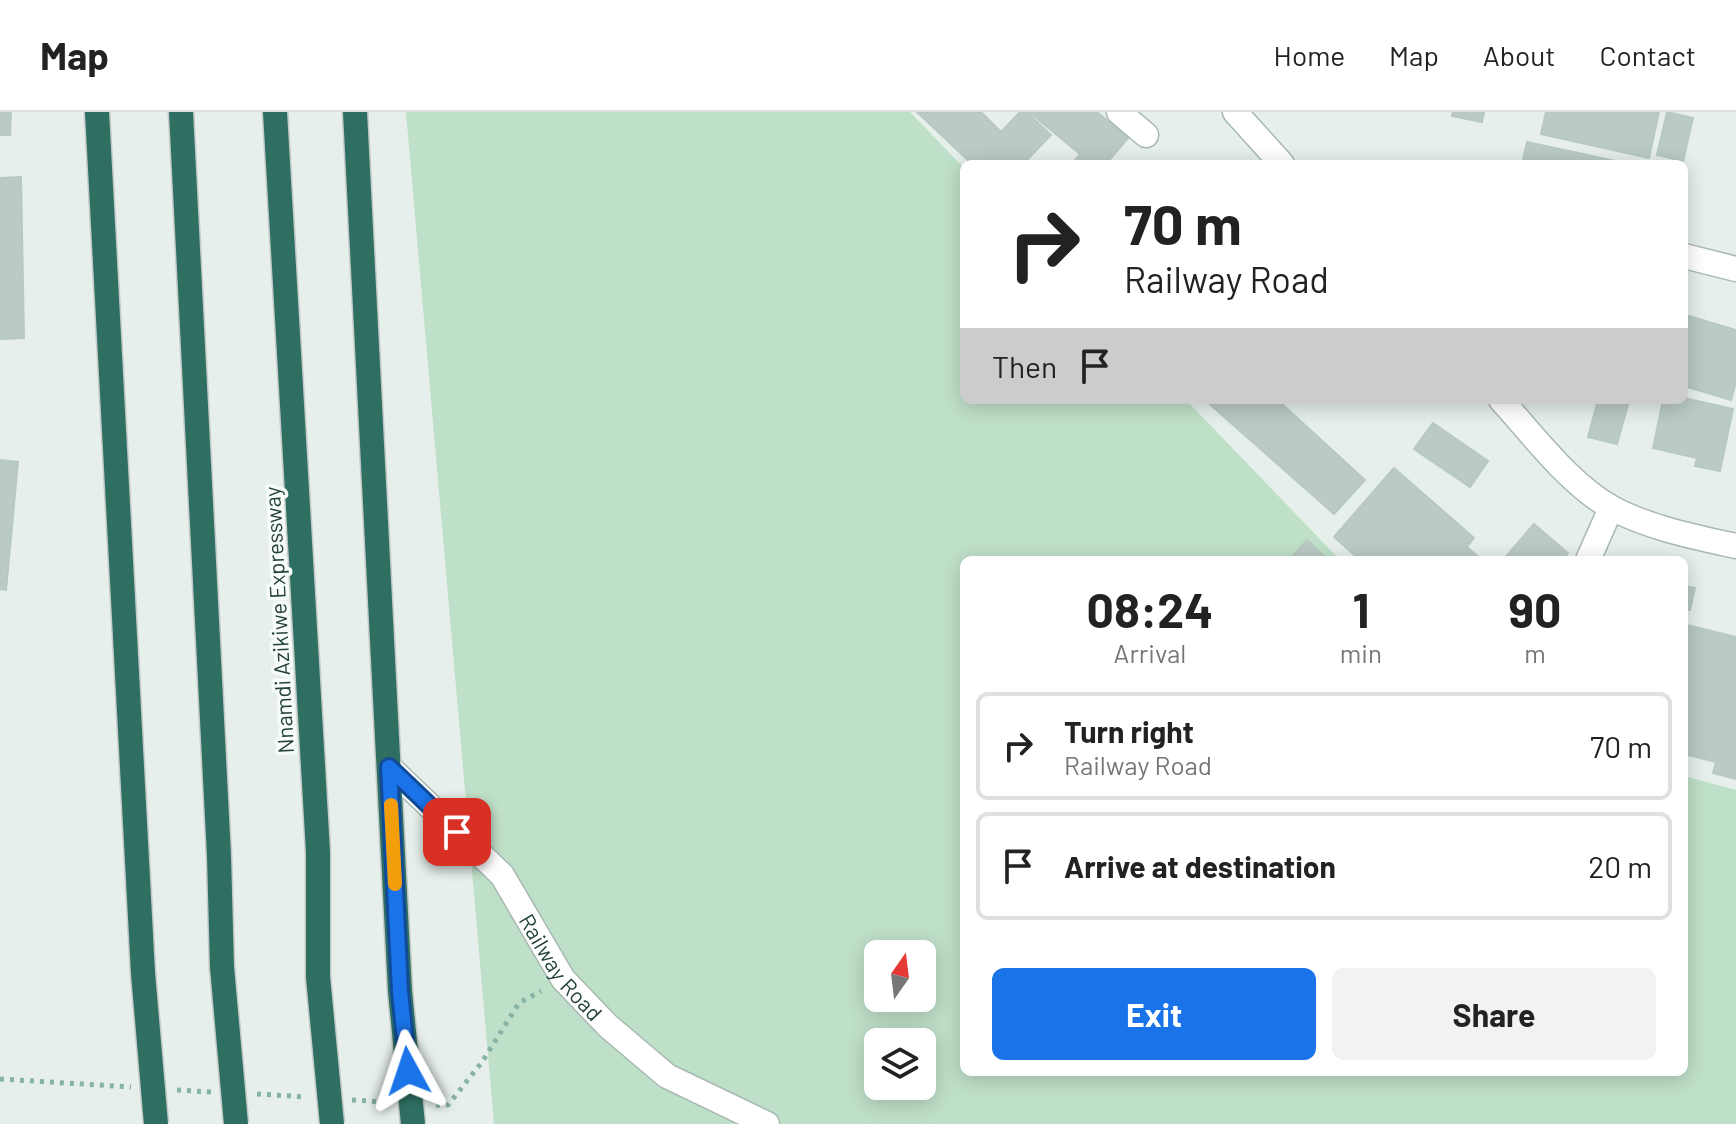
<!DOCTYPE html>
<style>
body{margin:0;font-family:Barlow,sans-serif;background:#f2f2f2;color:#222;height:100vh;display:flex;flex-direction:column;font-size:30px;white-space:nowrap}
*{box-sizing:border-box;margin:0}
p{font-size:26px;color:#767676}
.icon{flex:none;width:44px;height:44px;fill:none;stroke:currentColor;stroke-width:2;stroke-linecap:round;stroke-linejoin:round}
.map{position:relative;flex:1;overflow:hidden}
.panel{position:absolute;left:960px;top:444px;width:728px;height:520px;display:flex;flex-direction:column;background:#fff;border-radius:12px;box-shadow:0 4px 20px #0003}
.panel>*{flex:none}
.banner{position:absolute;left:960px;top:48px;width:728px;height:244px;border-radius:12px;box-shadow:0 4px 20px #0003;background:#fff;color:#222;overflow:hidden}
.needle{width:52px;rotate:14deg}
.fabs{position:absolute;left:864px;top:828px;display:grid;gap:16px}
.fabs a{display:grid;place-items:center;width:72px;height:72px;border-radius:12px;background:#fff;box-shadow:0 4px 20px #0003;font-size:40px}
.pin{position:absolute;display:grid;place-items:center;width:68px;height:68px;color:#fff;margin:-34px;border-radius:16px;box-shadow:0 4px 12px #0006}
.me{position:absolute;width:88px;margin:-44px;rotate:355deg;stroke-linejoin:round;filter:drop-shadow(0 0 6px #0008)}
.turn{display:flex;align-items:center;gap:28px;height:168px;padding:0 32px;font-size:36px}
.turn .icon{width:104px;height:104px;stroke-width:2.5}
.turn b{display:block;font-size:56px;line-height:68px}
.then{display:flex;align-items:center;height:76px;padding:0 32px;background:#0003;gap:16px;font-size:30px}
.eta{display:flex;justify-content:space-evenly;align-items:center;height:136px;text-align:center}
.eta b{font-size:48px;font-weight:700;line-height:56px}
.action{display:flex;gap:16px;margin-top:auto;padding:16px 32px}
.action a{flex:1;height:92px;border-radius:12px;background:#1a73e8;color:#fff;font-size:32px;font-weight:700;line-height:92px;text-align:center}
.action a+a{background:#f2f2f2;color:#222}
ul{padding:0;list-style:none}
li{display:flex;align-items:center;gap:24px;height:108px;margin:0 16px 12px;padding:0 16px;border:4px solid #e0e0e0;border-radius:12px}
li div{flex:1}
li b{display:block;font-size:30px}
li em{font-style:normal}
header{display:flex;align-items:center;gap:48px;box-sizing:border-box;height:112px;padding:0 40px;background:#fff;border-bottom:2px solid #e0e0e0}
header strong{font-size:38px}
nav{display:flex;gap:44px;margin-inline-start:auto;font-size:28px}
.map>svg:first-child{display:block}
.green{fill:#bfe0c8;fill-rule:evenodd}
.building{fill:#bbcac4;stroke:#b8c9c2;stroke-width:2}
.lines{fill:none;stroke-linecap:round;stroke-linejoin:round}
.minor-casing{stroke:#a8b8b2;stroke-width:27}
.highway-casing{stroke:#c2cac8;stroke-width:27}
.path{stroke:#86b3a5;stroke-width:5;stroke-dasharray:4 6;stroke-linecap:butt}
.minor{stroke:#fff;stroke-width:24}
.highway{stroke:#2f6f62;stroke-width:24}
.highway-bridge-casing{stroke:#c2cac8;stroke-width:27;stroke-linecap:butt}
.highway-bridge{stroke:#2f6f62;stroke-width:24}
.route-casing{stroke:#114b97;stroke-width:20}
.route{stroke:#1a73e8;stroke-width:14}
.slow{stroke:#f59e0b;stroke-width:14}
.labels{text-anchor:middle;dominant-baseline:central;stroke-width:7;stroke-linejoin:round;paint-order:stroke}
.street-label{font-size:22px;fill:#24423a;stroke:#f7fbf9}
</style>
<header>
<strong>Map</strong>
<nav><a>Home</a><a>Map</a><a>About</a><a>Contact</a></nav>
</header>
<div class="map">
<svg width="1736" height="1012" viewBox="0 0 1736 1012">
<rect width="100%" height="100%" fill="#e6efeb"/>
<path class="green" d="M406,0H910L964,56V288H1186L1340,448H964V960H1684V664L1736,678V1012H494ZM878,842H922V886H878ZM878,930H922V974H878Z"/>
<path class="building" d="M0,0H11L10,23H0Z
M917,0H981L1001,20L1020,0H1026L1051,23L1023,52H972Z
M1029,0H1097L1128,26L1106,52H1072L1080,42Z
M1453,0H1484L1482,10L1452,4Z
M1546,0H1659L1649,46L1541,22Z
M1667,0L1693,6L1683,49L1657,43Z
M1527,30L1629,52H1522Z
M21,65L24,226L0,227V66Z
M1689,204L1736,218V270L1731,288L1684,274V222Z
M1684,286L1733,297L1720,359L1695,354L1697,346L1653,336L1663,288Z
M1205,288H1285L1282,292L1365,368L1334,402Z
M1598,288L1629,289L1617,332L1588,325Z
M1433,311L1488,349L1470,375L1414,337Z
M0,348L18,350L6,478L0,477Z
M1394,356L1474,426L1467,435L1482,448H1360L1334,425Z
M1534,412L1568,441L1562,448H1503Z
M1307,428L1328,448H1289Z
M1684,474L1695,476L1690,498L1684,497Z
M1687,513L1736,525V667L1713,661L1716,650L1684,642V527Z"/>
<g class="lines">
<defs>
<g id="minor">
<path d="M1119,0L1146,23"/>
<path d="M1235,0L1282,52"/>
<path d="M1684,144L1736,157"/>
<path d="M1501,288C1533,323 1570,373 1612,396C1649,416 1695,425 1736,434"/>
<path d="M1588,448L1611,396"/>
<path id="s1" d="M389,655L502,763L563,867L608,914L667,964L767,1012"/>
</g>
<path id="highway" d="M97,0L143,861
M181,0L219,744L222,855
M275,0L318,740V865
M355,0L400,879"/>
</defs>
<use href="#minor" class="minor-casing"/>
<use href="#highway" class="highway-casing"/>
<path class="path" d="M0,967L131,975
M177,978L211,980
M257,982L306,985
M352,988L386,990
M436,993H448L482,950L519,891L541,879"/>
<use href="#minor" class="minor"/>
<use href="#highway" class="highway"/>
<defs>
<path id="highway-bridge" d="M222,855L236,1012
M143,861L156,1012
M318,865L332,1012
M400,879L413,1012"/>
</defs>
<use href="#highway-bridge" class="highway-bridge-casing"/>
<use href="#highway-bridge" class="highway-bridge"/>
</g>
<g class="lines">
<defs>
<path id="route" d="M408,959L400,879L389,655L457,720"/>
</defs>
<use href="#route" class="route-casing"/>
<use href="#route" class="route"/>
<path class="slow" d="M391,693L395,772"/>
</g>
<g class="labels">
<g class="street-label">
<text transform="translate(278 508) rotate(-93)">Nnamdi Azikiwe Expressway</text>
<text stroke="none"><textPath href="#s1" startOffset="266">Railway Road</textPath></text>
</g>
</g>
</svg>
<div class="fabs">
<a><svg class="needle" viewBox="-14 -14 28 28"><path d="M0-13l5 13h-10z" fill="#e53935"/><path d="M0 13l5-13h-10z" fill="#767676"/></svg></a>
<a><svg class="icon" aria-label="layers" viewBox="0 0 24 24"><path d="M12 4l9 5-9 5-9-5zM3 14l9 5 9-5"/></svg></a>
</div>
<div class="pin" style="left:457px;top:720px;background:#d93025"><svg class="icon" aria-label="arrive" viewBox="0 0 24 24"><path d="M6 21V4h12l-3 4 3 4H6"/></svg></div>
<svg class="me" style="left:408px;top:959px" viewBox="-20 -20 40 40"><path d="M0-17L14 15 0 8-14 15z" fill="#1a73e8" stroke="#fff" stroke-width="4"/></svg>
<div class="banner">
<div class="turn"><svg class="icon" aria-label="right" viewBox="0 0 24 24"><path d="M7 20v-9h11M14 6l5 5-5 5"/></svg><div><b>70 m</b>Railway Road</div></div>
<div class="then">Then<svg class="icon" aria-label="arrive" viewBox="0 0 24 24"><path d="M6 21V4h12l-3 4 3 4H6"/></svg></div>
</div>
<section class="panel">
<div class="eta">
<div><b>08:24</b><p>Arrival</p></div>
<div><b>1</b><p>min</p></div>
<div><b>90</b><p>m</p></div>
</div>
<ul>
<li><svg class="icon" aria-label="right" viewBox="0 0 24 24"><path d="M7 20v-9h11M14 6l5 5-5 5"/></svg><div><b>Turn right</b><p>Railway Road</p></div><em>70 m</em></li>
<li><svg class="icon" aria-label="arrive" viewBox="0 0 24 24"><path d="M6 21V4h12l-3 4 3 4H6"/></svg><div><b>Arrive at destination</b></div><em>20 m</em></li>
</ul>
<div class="action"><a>Exit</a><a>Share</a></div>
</section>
</div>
